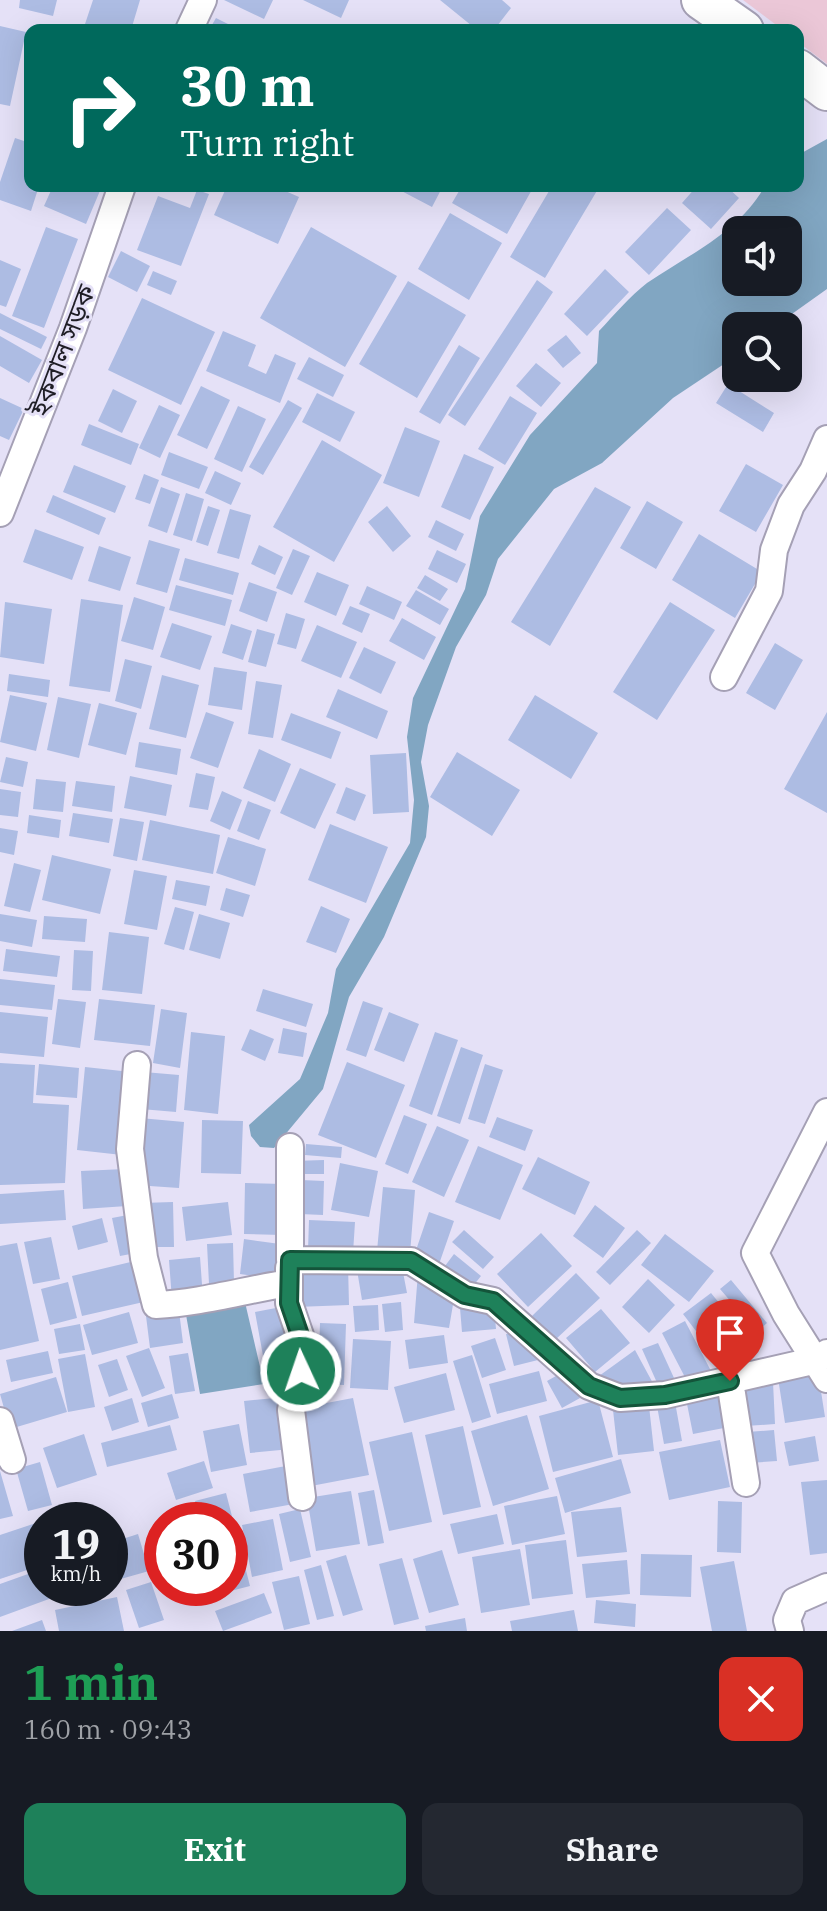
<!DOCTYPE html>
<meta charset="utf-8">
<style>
body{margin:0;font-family:"IBM Plex Serif","Noto Sans Bengali",serif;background:#242831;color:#f1f3f6;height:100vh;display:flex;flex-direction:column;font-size:30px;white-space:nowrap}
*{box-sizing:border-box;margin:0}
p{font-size:26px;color:#9ea1a6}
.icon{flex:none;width:44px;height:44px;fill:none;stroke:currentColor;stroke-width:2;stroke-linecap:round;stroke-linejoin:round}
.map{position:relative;height:1631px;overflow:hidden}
.side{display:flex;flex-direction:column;background:#171b24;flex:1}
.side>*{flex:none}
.hud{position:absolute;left:24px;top:24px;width:780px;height:168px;border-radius:16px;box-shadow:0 8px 32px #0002;background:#00695c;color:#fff;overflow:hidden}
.controls{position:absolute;left:722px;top:216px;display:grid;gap:16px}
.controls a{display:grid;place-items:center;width:80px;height:80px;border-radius:16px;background:#171b24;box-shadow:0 8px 32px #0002;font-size:40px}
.speed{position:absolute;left:24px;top:1502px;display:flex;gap:16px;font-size:40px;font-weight:700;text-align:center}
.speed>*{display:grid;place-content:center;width:104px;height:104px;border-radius:50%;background:#171b24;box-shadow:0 8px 32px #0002;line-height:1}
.speed small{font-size:20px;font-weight:400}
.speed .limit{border:12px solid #d22;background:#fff;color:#111}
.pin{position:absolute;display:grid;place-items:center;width:68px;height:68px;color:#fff;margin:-82px -34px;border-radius:50% 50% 50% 0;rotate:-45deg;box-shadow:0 0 8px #0007}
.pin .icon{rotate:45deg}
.me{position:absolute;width:88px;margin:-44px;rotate:357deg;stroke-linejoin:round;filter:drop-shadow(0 0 6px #0008)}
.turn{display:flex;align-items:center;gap:28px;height:168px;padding:0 24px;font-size:36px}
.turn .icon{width:104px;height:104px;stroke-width:2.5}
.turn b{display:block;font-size:56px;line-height:68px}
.round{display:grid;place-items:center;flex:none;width:84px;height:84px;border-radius:16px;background:#242831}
.headline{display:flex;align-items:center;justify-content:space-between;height:136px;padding:0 24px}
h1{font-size:48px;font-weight:800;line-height:60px;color:#1e9e55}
.action{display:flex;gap:16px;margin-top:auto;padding:16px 24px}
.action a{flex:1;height:92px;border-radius:16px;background:#1e815a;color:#fff;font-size:32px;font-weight:800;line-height:92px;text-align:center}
.action a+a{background:#242831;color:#f1f3f6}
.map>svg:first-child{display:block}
.green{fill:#ebc7d7}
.water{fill:#81a6c2;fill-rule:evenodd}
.building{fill:#adbce3}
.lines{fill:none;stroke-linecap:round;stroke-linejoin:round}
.street-casing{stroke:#a5a0b5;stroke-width:30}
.secondary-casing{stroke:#a5a0b5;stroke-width:42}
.street{stroke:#fff;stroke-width:26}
.secondary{stroke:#fff;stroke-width:38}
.route-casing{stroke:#14543a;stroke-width:20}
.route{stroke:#1e815a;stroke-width:14}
.labels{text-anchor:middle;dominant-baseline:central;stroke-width:6;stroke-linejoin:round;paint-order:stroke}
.street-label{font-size:26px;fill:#1f1e26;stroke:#e5e1f7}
</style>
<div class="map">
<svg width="827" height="1631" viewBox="0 0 827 1631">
<rect width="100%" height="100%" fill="#e5e1f7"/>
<path class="green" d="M743,0H827V64L798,42V30H783Z"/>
<path class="water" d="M827,139V289L775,326H736V356L673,398L602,463L554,489L498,559L486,595L456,647L428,725L421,762L429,806L426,837L384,937L349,997L323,1089L274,1148L260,1147L251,1136L249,1125L300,1079L328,1013L336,969L410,843L414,800L407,737L413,698L465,589L480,516L530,435L597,363L599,331C614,315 630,296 647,283C691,253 737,234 765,186H798V155ZM736,230H788V282H736Z
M244,1298L264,1384L200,1394L185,1309Z"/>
<path class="building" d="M20,0H57L53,16L19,8Z
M93,0H140L131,30H83Z
M224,0H273L264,19Z
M303,0H349L341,18Z
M440,0H502L511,8L494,30H477Z
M216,18L240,30H209Z
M0,26L26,32L10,106L0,104Z
M15,138L30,143V186H39L31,211L0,200V182Z
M53,186H102L86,224L44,206Z
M227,186H274L299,197L278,244L214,215Z
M392,186H443L432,207Z
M462,186H534L507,234L452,203Z
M552,186L598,189L545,278L510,257Z
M697,186H726L739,198L711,229L682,203Z
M197,190L209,194L181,266L137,250L158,196L190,208Z
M667,208L691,230L649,275L625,252Z
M450,213L502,243L469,300L418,269Z
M46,227L78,239L44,328L12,316Z
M311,227L397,276L345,367L260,318Z
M121,251L150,266L137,292L108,277Z
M0,260L21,269L6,307L0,305Z
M605,269L629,292L587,336L564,314Z
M153,271L177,281L171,295L147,285Z
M537,280L553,292L465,426L448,415Z
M408,281L466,315L417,398L359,364Z
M142,298L215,332L181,405L108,370Z
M0,313L47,337L41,349L0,329Z
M223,331L256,345L248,366L266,374L275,354L296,363L280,403L206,371Z
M566,335L581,353L563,368L547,350Z
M0,336L42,360L29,383L0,366Z
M459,345L480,358L440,424L419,412Z
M309,357L344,375L333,397L297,379Z
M536,363L561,383L541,407L516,386Z
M728,384L774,413L763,432L716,403Z
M201,386L230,400L207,449L177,435Z
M113,389L137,401L122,433L98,421Z
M317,393L355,412L340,442L302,422Z
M510,396L537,413L505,465L478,449Z
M0,398L24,409L9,440L0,436Z
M288,400L302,408L263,475L249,467Z
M159,405L180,415L160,458L139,448Z
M238,406L266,419L242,472L214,459Z
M89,424L139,444L131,465L81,445Z
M405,427L440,441L419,497L383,483Z
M322,440L382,475L334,562L273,527Z
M169,452L208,467L199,489L161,475Z
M464,454L494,467L470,520L441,507Z
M746,464L783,485L756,532L719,511Z
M74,465L126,486L115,513L63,492Z
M215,471L241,483L231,505L205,493Z
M144,474L159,480L150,504L135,499Z
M161,487L180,494L167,533L148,526Z
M595,487L631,507L550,646L511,622Z
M186,493L204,499L192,541L173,535Z
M53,495L106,518L99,535L46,512Z
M647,501L683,522L656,569L620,548Z
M208,506L220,510L208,546L196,542Z
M387,506L411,536L393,552L368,522Z
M230,509L251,515L239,559L217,553Z
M436,520L464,534L456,551L428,537Z
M35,529L84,547L72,580L23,562Z
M699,534L762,572L735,618L672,580Z
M149,540L180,549L167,593L136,584Z
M259,545L283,557L275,575L251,564Z
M99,546L131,557L120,591L88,581Z
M293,549L310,556L292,595L276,588Z
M437,550L466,564L457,583L428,569Z
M185,558L239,573L233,595L179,580Z
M317,572L349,585L336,616L304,602Z
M425,575L448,589L440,601L417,588Z
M249,582L277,592L267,622L239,611Z
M176,585L232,600L225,626L169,610Z
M367,586L402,602L394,620L359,604Z
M416,590L449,609L440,625L406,606Z
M134,597L165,607L153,650L121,641Z
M81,599L123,605L110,692L69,686Z
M5,602L52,609L44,664L0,657Z
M670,602L715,630L657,720L613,692Z
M350,606L370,614L362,633L342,624Z
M286,613L305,619L296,649L277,644Z
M402,618L436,637L424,660L389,641Z
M172,623L212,636L200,670L160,657Z
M231,624L252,631L243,660L222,653Z
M317,625L357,642L341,678L301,661Z
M257,629L275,634L266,667L248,662Z
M775,643L803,660L775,710L746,693Z
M364,647L396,662L381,694L349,678Z
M125,659L152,666L141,709L115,701Z
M214,667L247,672L242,710L208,705Z
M9,674L50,680L48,697L7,691Z
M162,675L199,685L186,738L149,729Z
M256,681L282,685L273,738L248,734Z
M338,689L388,711L377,739L326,717Z
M10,695L47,703L36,751L0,742Z
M535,695L598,733L571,779L508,740Z
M58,697L91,704L79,758L47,750Z
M99,703L137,713L126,755L88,745Z
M206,712L234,722L218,768L190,758Z
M827,712V813L784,789Z
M291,713L341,732L331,759L281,740Z
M139,742L181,749L177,775L135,767Z
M259,749L291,764L275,802L243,788Z
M457,752L520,790L492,836L430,797Z
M406,753L409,812L373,814L370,755Z
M6,757L28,762L23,787L0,782Z
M300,768L336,784L315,829L280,813Z
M196,773L215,777L208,810L189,807Z
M130,776L172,785L166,816L124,808Z
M36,779L66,782L63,812L33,809Z
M76,781L115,786L112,812L72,806Z
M346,787L366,795L355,821L336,813Z
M0,789L21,792L18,817L0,815Z
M222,791L242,800L230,830L210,821Z
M248,801L271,810L259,840L237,831Z
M73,813L113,819L109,843L69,836Z
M29,815L61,820L59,838L27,833Z
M120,818L144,822L137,861L113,856Z
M150,820L220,835L213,874L142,860Z
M330,824L388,847L366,903L308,880Z
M0,828L18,831L14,855L0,852Z
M228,837L266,849L255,886L216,873Z
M52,855L111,869L100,914L42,900Z
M14,863L41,870L30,912L4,906Z
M134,870L167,876L157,930L124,924Z
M176,880L210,886L206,906L172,899Z
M226,888L250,895L243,917L220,910Z
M321,906L350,919L336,953L306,942Z
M175,907L194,912L184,950L164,944Z
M0,914L37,920L32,947L0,941Z
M199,914L230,923L220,959L189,950Z
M44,916L87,919L85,942L42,939Z
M109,932L149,937L142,994L102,990Z
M6,949L60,956L57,977L3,971Z
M74,950L93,951L91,991L72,990Z
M0,979L55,985L52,1010L0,1005Z
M263,989L313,1004L306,1027L256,1011Z
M58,999L86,1002L80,1048L52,1044Z
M99,999L155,1005L150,1046L94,1040Z
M363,1001L383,1008L366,1057L346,1050Z
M161,1009L187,1013L180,1068L153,1063Z
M0,1012L48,1017L44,1057L0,1053Z
M389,1012L419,1024L404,1062L374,1050Z
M283,1028L307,1033L303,1057L278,1053Z
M250,1029L274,1039L265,1061L241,1050Z
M191,1032L225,1036L218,1114L184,1110Z
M435,1032L458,1040L432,1115L409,1106Z
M461,1047L483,1055L460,1124L437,1116Z
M347,1062L405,1085L376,1158L318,1135Z
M0,1063L35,1065L33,1103L69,1105L65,1183L0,1185Z
M39,1064L79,1068L77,1098L36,1095Z
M485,1064L503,1070L485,1124L468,1119Z
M85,1067L131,1072L122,1155L77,1150Z
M144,1072L179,1075L176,1112L141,1109Z
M404,1115L427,1124L408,1174L385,1164Z
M497,1117L533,1130L525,1151L489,1137Z
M140,1118L184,1122L179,1188L135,1185Z
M202,1120L243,1121L241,1174L201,1173Z
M437,1126L469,1140L444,1197L412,1182Z
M306,1144L342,1147L341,1158L305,1155Z
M478,1146L523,1165L500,1220L455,1202Z
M538,1157L590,1182L575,1215L522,1189Z
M324,1160V1174H292L293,1161Z
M340,1163L378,1171L369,1217L331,1210Z
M125,1169L127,1206L83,1209L81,1171Z
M301,1180L324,1181L323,1215L300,1214Z
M245,1183L283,1184L282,1235L244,1234Z
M383,1187L415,1190L410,1254L377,1251Z
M64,1190L66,1220L0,1224V1194Z
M173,1202L174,1247H144L142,1203Z
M228,1202L232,1235L186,1241L182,1207Z
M595,1205L625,1228L603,1258L573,1236Z
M429,1212L454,1221L438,1267L413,1259Z
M133,1214L141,1252L120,1256L112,1218Z
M102,1218L108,1242L78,1250L72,1226Z
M309,1220L355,1222L353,1253L308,1250Z
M464,1230L494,1257L483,1269L452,1242Z
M637,1230L651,1243L610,1285L596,1272Z
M541,1233L572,1266L528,1307L497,1274Z
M665,1234L714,1271L689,1302L641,1265Z
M51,1237L60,1279L33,1284L24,1242Z
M244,1239L280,1244L275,1279L240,1274Z
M17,1243L39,1341L0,1350V1246Z
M233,1243L234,1283L209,1284L207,1244Z
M454,1254L481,1276L469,1291L442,1270Z
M200,1257L203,1298L172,1300L169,1260Z
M139,1260L148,1301L82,1316L72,1276Z
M401,1262L407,1293L362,1300L357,1270Z
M348,1265L349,1305L296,1307L294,1267Z
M418,1273L455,1293L449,1328L414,1323Z
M576,1273L600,1298L555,1340L532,1316Z
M648,1279L675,1305L649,1333L622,1307Z
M731,1280L767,1323L757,1332L720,1289Z
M68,1282L77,1318L50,1325L41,1289Z
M711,1293L724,1309L696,1331L683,1314Z
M401,1302L403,1330L385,1332L382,1304Z
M378,1305L379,1330L355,1332L353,1306Z
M494,1306L496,1329L462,1332L460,1308Z
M281,1307L292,1368L266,1372L255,1312Z
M601,1309L630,1343L595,1372L566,1338Z
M179,1311L183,1343L150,1348L146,1316Z
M129,1312L138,1343L92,1355L83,1325Z
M685,1321L711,1371L688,1383L662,1333Z
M320,1323L346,1324L344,1385L318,1384Z
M80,1324L85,1350L59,1354L54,1329Z
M520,1332L542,1359L514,1366L506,1334Z
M444,1335L448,1363L409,1369L405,1340Z
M495,1338L506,1370L482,1378L471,1346Z
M353,1339L391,1341L388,1390L350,1388Z
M658,1343L674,1378L658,1385L642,1349Z
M149,1348L165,1388L142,1397L126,1356Z
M635,1350L655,1387L615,1390L599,1376Z
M48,1351L53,1373L11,1382L6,1360Z
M188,1353L195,1391L175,1394L169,1356Z
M85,1354L95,1407L68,1412L58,1359Z
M472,1355L491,1417L472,1423L453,1361Z
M117,1359L128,1390L109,1397L98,1365Z
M539,1371L547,1401L497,1414L489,1384Z
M565,1371L580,1398L562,1408L547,1381Z
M818,1372L825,1417L785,1423L778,1378Z
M446,1373L455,1410L404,1423L394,1387Z
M56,1377L67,1412L10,1429L0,1394Z
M773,1382L775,1424L746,1426L744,1384Z
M727,1391L734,1426L693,1434L686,1399Z
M172,1394L179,1418L148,1427L141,1403Z
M285,1397L291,1449L250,1453L244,1401Z
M132,1398L139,1422L112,1431L104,1407Z
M353,1398L369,1475L311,1486L295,1409Z
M598,1400L613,1457L553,1472L539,1416Z
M675,1402L682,1441L664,1444L657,1406Z
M649,1406L654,1451L618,1455L613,1410Z
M527,1415L549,1489L493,1506L471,1431Z
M239,1424L247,1465L211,1472L203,1431Z
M170,1425L177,1450L107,1467L101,1443Z
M463,1426L481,1507L443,1515L425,1435Z
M774,1430L777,1461L750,1463L747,1432Z
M412,1432L432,1522L389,1531L369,1442Z
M84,1434L97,1475L57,1488L43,1448Z
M815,1436L819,1461L789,1466L784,1442Z
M720,1440L730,1487L669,1500L659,1452Z
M621,1459L631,1493L565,1513L555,1478Z
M204,1461L213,1488L176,1500L167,1473Z
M40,1462L52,1505L28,1511L16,1469Z
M291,1465L299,1503L250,1512L243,1474Z
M0,1471L13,1516L0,1519Z
M827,1480V1553L810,1555L801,1482Z
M374,1490L384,1543L368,1546L358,1493Z
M351,1491L360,1544L316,1551L307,1498Z
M226,1493L250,1586L219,1594L218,1588H230V1520H200L195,1501Z
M557,1496L565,1534L512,1545L504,1506Z
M718,1501L742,1502L741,1553L717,1552Z
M621,1507L627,1552L577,1557L571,1512Z
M300,1509L311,1557L290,1562L279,1514Z
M497,1514L504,1544L458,1554L450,1524Z
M273,1519L283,1570L252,1577L242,1525Z
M42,1521V1565L0,1579V1535Z
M138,1534L149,1571L110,1582V1543Z
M566,1540L573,1594L532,1599L525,1545Z
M520,1549L530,1605L481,1613L472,1557Z
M442,1550L459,1605L429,1613L413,1559Z
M641,1554L692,1555L691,1597L640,1595Z
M346,1555L363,1610L343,1616L326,1561Z
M402,1558L419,1619L394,1625L379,1564Z
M627,1560L630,1594L586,1598L582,1564Z
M734,1561L747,1631H712L700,1567Z
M321,1565L334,1616L317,1620L304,1570Z
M42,1569V1588H79L0,1617V1584Z
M299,1576L310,1624L284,1630L272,1582Z
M151,1582L164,1620L139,1628L126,1590Z
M264,1593L272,1613L223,1631L215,1611Z
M117,1597L124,1631H59L55,1610Z
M596,1600L636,1604L635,1627L594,1623Z
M574,1610L578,1631H512L510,1621Z
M465,1618L467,1631H426L425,1626Z
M42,1620L46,1631H12Z"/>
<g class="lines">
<defs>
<path id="street" d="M189,30L203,0
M0,513L73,328L122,186
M724,677L769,591L774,550L791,505L813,471L827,439
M137,1065L130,1149L144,1258L156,1305C201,1303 244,1290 289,1283
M827,1112L755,1253L786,1314L827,1379
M290,1147V1260L411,1261L465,1295L493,1301L589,1386L620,1398L665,1395L817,1360L827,1353
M289,1268V1303L305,1350L291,1410L302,1497
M730,1381L746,1483
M0,1421L12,1460
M790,1631L787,1620L795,1601L827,1587"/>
<path id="secondary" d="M701,0L744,30
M798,69L827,91"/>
</defs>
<use href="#street" class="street-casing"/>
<use href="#secondary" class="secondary-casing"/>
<use href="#street" class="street"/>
<use href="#secondary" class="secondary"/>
</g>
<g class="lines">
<defs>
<path id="route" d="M301,1371L305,1350L289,1303L290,1260L411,1261L465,1295L493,1301L589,1386L620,1398L665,1395L730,1381"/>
</defs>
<use href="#route" class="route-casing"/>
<use href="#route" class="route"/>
</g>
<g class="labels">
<g class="street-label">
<text transform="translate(62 350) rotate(-69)">ইকবাল সড়ক</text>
</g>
</g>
</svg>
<div class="controls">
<a><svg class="icon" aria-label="sound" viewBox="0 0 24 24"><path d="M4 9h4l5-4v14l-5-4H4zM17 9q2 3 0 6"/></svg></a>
<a><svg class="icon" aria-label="search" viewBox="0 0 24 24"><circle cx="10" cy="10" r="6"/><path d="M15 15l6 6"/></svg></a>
</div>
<div class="speed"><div>19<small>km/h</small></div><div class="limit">30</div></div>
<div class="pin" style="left:730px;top:1381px;background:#d93025"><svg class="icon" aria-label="arrive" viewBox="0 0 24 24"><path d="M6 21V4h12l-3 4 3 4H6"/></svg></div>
<svg class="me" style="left:301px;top:1371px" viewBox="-20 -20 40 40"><circle r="17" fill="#1e815a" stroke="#fff" stroke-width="3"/><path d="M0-11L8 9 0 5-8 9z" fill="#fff"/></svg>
<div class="hud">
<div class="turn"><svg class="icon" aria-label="right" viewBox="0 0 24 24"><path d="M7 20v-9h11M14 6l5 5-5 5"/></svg><div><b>30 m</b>Turn right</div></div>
</div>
</div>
<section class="side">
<div class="headline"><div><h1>1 min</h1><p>160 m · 09:43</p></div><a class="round" style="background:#d93025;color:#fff"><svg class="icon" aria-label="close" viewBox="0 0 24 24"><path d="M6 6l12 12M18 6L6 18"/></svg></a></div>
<div class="action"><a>Exit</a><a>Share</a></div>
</section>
